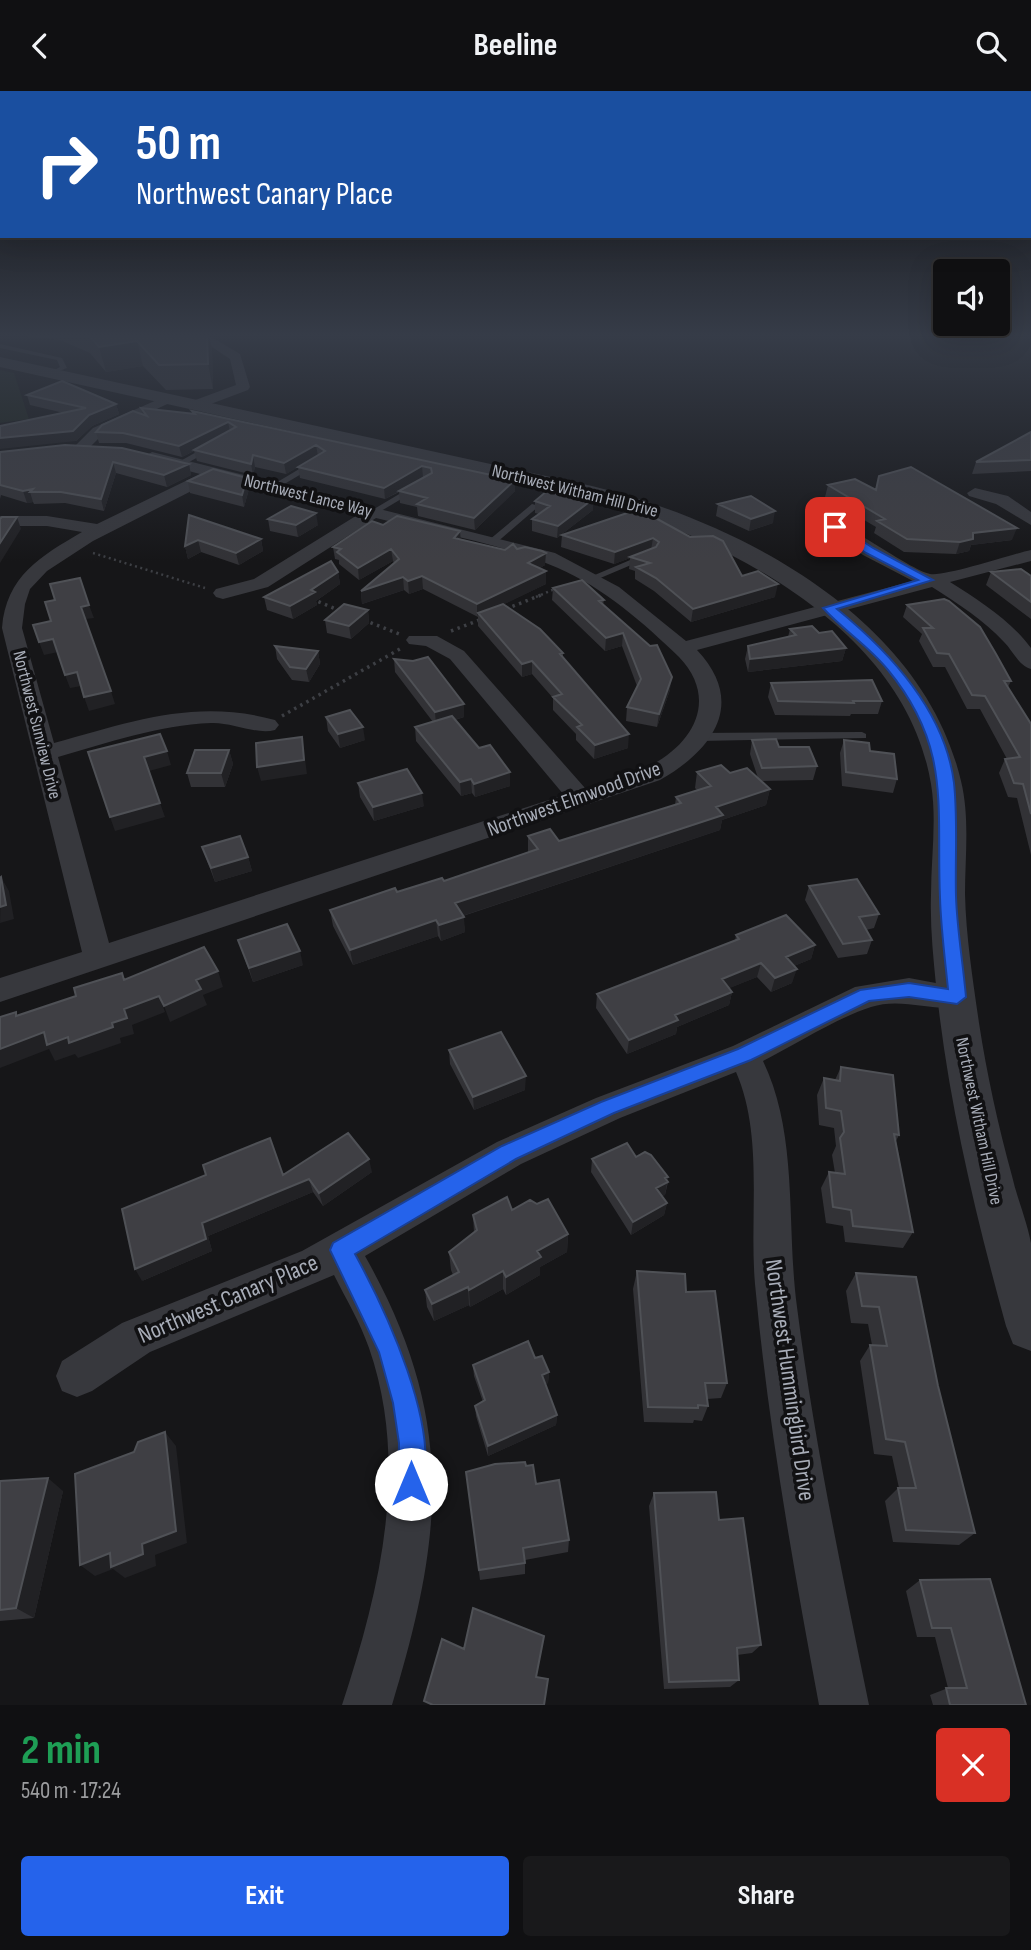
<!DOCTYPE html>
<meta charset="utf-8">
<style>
body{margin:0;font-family:"Sofia Sans Condensed",sans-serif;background:#19191b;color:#f1f3f6;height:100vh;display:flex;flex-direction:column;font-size:26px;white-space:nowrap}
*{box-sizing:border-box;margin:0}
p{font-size:23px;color:#9c9d9f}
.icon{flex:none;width:38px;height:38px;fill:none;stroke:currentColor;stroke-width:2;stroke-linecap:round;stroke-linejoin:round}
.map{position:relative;height:1614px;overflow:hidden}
.panel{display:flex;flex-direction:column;background:#101012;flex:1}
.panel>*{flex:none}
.top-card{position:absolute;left:0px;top:0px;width:1032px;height:147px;box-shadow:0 7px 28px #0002,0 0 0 2px #303032;background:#1a4fa0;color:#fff;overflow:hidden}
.fabs{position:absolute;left:933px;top:168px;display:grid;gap:14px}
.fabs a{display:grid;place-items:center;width:77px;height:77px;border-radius:7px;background:#101012;box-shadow:0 7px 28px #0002,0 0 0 2px #303032;font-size:35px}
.pin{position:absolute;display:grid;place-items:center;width:60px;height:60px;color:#fff;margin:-30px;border-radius:14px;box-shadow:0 4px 10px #0006}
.me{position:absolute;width:77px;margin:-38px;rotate:0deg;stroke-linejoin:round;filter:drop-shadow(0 0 5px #0008)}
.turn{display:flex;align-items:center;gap:24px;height:147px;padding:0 21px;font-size:32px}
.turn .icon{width:91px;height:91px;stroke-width:2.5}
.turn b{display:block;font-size:49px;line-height:60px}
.round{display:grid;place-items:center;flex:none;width:74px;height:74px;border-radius:7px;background:#19191b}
.overview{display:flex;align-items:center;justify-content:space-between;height:119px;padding:0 21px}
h1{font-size:42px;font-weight:700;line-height:52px;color:#1e9e55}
.action{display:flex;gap:14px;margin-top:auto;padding:14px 21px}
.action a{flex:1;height:80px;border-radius:7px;background:#2563eb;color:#fff;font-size:28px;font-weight:700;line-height:80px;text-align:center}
.action a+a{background:#19191b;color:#f1f3f6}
header{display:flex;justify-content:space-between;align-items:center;height:91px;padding:0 21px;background:#101012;font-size:32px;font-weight:700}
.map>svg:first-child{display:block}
.green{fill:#1c231d}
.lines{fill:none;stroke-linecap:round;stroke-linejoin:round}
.path-far1{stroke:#3d3f44;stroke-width:2.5;stroke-dasharray:2 3.5;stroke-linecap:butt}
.path{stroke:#3d3f44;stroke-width:3.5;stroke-dasharray:2.5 4.5;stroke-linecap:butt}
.service{fill:#37383d;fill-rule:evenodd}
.minor{fill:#37383d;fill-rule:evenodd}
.tertiary{fill:#37383d;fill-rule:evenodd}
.wall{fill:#323236}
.shaded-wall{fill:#212124}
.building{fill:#3f3f44;stroke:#4f5156;stroke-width:2}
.route{fill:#2563eb;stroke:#184099;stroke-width:2}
.labels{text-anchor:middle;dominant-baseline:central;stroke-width:7;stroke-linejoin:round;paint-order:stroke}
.far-street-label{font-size:18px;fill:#a8adb8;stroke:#111113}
.street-label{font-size:21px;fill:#a8adb8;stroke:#111113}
.near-street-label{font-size:24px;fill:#a8adb8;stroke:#111113}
</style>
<header><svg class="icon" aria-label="back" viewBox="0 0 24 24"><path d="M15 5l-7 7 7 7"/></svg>Beeline<svg class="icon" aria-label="search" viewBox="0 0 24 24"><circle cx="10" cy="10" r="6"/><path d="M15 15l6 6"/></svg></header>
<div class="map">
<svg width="1031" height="1614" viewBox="0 0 1031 1614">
<rect width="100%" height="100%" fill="#161618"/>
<path class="green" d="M0,279L14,282L29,328L0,332Z"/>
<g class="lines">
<path class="path-far1" d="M93,462L205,497
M536,506L557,497"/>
<path class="path" d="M312,508L343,521
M506,518L541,504
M364,529L399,543
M451,540L482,528
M282,625L400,558"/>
<path class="service" d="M0,253L62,267L67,277L51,283V281L60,276L57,269L0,257Z
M209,354L216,356L182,375L175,373Z
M311,371L318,373L276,398L269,396Z
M411,396L418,398L376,423L369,421Z
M532,413L539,415L495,453H489V449Z
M642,464L650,466L598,488L590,486Z
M862,641L866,643V647L699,650L693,646L699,642Z"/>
<path class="minor" d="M194,244H208L240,263L250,296L248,299L200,317H190V311L236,294L230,268Z
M166,305L178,308L103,343L87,359H77L74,356L93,337Z
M152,361L555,462L619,496L686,550L913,490L863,464L829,440L826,436L829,432C844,428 906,477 930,483C945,486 1012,463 1031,459V470L950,491C980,510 1010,529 1031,557V578C1019,575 1013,560 1004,551C984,529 957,512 932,496L697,559C747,612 713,659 660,689L0,911V887L82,861L2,537C6,485 41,465 82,441L47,435H0V425H47L97,433L200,383L147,369L144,366ZM217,387L359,423L254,488L216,498L213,502L216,506L223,508L268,496L376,427C436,442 501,452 558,477C604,497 644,532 679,566C721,610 691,657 643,678C625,686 604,691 585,697L464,560L437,545H409L406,549L409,553L426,555L450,568L564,704L109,852L58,666C108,652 158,634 211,632C232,631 256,644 275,639L279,634L275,629C195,607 131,631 54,652L22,537L25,513L30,498L47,480L93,450Z
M975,397L1008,405L1031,421V434L996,413L969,405L967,402Z
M909,887L968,898L972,906L968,914C939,924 904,905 871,916C839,926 794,954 763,970C799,1045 786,1135 797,1216C814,1350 842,1482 869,1614H819C793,1474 768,1334 755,1193C749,1125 764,1045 736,981L620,1027L521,1073L365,1165C456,1326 444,1443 392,1614H342C380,1499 410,1375 369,1257C360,1231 346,1208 334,1184L150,1261L92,1300L77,1306L62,1300L56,1285L62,1270L122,1232L302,1160L497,1051L596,1007L733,955L855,896Z"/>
<path class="tertiary" d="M0,266L592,395C742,432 923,527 961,690C970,727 965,766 965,803C966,846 973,890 979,932C987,984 998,1034 1012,1085C1017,1107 1027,1130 1031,1152C1031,1186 1031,1226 1031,1260L1013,1253L1006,1235C975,1122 948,1010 936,894C933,864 930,834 931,804C931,767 937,729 931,693C905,535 724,448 587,406L0,276Z"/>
</g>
<path class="wall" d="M16,244H209L212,259L213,298L166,299L143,275L106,281L90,262L60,249Z
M27,304L116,313L119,323L92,335L76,350L11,334L64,322L30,314Z
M141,317L193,323L192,320L515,389V400L475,439L418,425L417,416L400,412L399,401L385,408L300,387L298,376L286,383L255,376L253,384L197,370L194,360L182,366L126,352H99L96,341L142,323Z
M1031,341V380L972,383L976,371Z
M0,361L189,373L191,384L167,396L116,382L104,420L65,412L34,413L33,411L27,412L1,404L0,408Z
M188,390L249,398L244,416L190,402Z
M828,394L875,399L1012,449L971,454L969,460L956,463L904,461L874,442L876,436L825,406Z
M588,402V406L593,408V419L557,447L532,440V428L539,423L535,422V410Z
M718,413L773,432L749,440L716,425Z
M639,418L742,485L775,506L691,531L654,500L635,488V480L629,478L630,467L614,473L561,456L562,444Z
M189,424L261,448L263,460L239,474L201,461L188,468L185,455Z
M268,428L318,434L298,446L270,440Z
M383,434L461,448L505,459L517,458L545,474L540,477L546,493L504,513L563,562V566L628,657L594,668L576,649V643L553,619V607L532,583L522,586L478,535V526L423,498L409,503L404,499L362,513L361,500L394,472L393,470L359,489L339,473V469L335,468L333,456Z
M338,481L340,493L316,510L317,514L293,528L267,519L264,506Z
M991,481L1031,485V528L986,494Z
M553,497L604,509L603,514L670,599L657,636L626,630L627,616L637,595L622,555L605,560L552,509Z
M907,514L1011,590L1008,596L1031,633V764L1017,707L1008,706L999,682L1005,668H1007L980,618H967L945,576H933L919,550L922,543L903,526Z
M368,519L369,532L351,548L327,542L325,529Z
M790,538L819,542L846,557L842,570L748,581L745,568L748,555L788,546Z
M275,555L318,560L320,573L309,591L292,589L277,568Z
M394,568L464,613V626L455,629L479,657L510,681V695L475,706L472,702L461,705L416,650L415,636L433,631L395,581Z
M771,592L882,610L878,623H851L850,625L775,624L768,606Z
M326,626L365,649L340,657L328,640Z
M752,649L779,656L817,675L813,689L761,690L770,698L766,714L722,729L720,739L463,825L465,841L441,850L438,845L353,874L333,835L330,819L444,790L528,761V745L559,750L675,714L676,706L697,699L695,697L697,681L730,682L758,687L750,663Z
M844,649L870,660L897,688L893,702L842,695L840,662Z
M229,659L233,673L225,696H191L187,682Z
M358,692L424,715L374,730L360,706Z
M202,756L248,766L252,780L215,791Z
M809,795L879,823L874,837L866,839L872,849L867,863L838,867L805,809Z
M736,844L815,854L811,868L794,875L792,892L771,901L757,886L729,897L732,901L729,914L677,936L676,943L627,963L596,917L597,903L735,850Z
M238,849L303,874L253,891Z
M449,959L525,999L474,1019L450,973Z
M841,976L899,1044L896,1050L913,1141L903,1157L845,1151L843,1135L826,1132L821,1097L829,1081L835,1082L832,1064L836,1055L834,1037L819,1034L817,1004L824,987L835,989Z
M636,1066L667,1090L668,1091L665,1104L662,1105L667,1112L664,1124L631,1144L591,1081L592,1068Z
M372,1081L323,1115L313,1101L208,1145L212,1160L142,1190L283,1084Z
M512,1119L568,1143L567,1161L540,1176V1184L506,1204L503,1198L470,1216L469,1214L434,1230L427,1216L425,1199L453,1184L451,1179L449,1161L474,1142L473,1124Z
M637,1180L686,1201L727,1292L721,1307L707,1308L708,1315L702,1330L694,1329L693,1332L644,1331L633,1198Z
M856,1182L938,1295L975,1442L959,1454L893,1451L885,1410L898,1397H899L892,1365L874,1363L860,1270L870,1254H872L868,1233L851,1232L846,1200Z
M535,1267L549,1281L548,1292L545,1293L557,1324L556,1334L488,1365L476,1325L475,1315L483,1311L474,1285L473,1274Z
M526,1375L569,1449L568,1461L525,1469V1483L480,1489L466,1381Z
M0,1390L63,1400L34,1527L0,1530Z
M654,1402L719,1429L761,1554L752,1562L737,1564L739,1589L730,1596L664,1598L649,1415Z
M920,1489L1026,1614H933L930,1604L948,1597L935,1546H917L906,1500Z"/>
<path class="shaded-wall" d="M207,244H209L212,259L213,298L208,273Z
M137,250L143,275L106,281L99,256Z
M116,313L119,323L92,335L76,350L0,358V347L89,324Z
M228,331L230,341L182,366L179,355Z
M316,354L318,365L286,383L284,372Z
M253,364L255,376L253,384L251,373Z
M113,371L116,382L104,420L101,408Z
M189,373L191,384L167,396L164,384Z
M422,375L423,387L385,408L384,397Z
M247,387L249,398L244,416L242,404Z
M515,389V400L475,439L474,427Z
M33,398L30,401L33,411L27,412L23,400Z
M588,402V412L593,408V419L557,447L558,435L584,405Z
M775,420L773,432L749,440L751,428Z
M316,422L318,434L298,446L296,434Z
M17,426L21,438L0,472V452Z
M1017,437L1012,449L971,454L969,460L956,463L960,451L973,442Z
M460,440L461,452L454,447Z
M653,447L651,459L614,473L615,461Z
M261,448L263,460L239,474L236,462Z
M198,449L201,461L188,468L185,455Z
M391,458L393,470L359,489L358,477Z
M546,462L545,474L528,484V472Z
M546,480V493L480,525L478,522L477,526V513Z
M338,481L340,493L316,510L317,514L293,528L290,515Z
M422,485L423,498L409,503L408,490Z
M403,486L404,499L362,513L361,500Z
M778,493L775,506L691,531L693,518Z
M89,514L94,527L86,528L81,516Z
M368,519L369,532L351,548L349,535Z
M623,542L622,555L605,560L606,547Z
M53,548L58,561L44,564L39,551Z
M846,557L842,570L748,581L750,568Z
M318,560L320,573L309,591L306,578Z
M532,570V583L522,586V573Z
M77,581L81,595L70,597L65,584Z
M672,586L670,599L657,636L659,623Z
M111,600L115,613L89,620L84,606Z
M464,613V626L436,634L435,621Z
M363,636L365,649L340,657L338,643Z
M629,643L628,657L594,668L595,654Z
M302,646L307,683L261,690L257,676Z
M229,659L233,673L225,696L221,682Z
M167,660L171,674L149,680L144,666Z
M510,681V695L475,706L474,693Z
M471,688L472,702L461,705L460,691Z
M770,698L766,714L722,729L720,739L456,827L455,812L716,716Z
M422,702L424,715L374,730L373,716Z
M160,712L165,726L115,740L110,726Z
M248,766L252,780L215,791L211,777Z
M1,786L9,800L14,828L0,832Z
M464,826L465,841L441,850L439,834Z
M436,829L438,845L353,874L350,859Z
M815,854L811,868L782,880L786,866Z
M300,860L303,874L253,891L249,877Z
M761,872L757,886L718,902L722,888Z
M797,878L792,892L771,901L775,887Z
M218,880L223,896L203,904L207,914L170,931L164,915L196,889Z
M732,901L729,914L677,936L676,943L627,963L629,949L675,924Z
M159,905L165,921L132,934L134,943L120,947L121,952L78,967L75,963L55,970L49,958L0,977V958L44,941L112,932L124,918Z
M526,985L525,999L474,1019L473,1006Z
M369,1068L372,1081L323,1115L319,1102Z
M668,1086L665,1104L653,1109L656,1097Z
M309,1088L313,1101L208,1145L212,1160L142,1190L135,1178L202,1132Z
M667,1112L664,1124L631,1144L633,1131Z
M568,1143L567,1161L540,1176V1184L506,1204V1186L537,1160Z
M503,1180V1198L470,1216L469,1199Z
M468,1196L469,1214L434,1230L432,1213Z
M549,1281L548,1292L541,1295L542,1284Z
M557,1324L556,1334L488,1365V1355Z
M165,1341L176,1355L187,1452L155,1464L156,1475L125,1487L113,1478L95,1485L80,1474L110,1462L142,1453Z
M48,1387L63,1400L34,1527L16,1517Z"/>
<path class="building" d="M89,244H207L208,273L159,274L137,250L99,256Z
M62,290L116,313L89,324L73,340L0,347V335L86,317L27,304Z
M141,317L195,323L192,320L515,389L474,427L417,413L427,407L399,400L432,382L431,377L422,375L384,397L298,376L325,360L316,354L284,372L253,364L251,373L194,359L236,336L228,331L179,355L123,342L96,341L102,334L133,320L147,325Z
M1031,341V369L976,371Z
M65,354L122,357L189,373L164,384L113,371L101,408L61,401H30L33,398L23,400L0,394V361Z
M911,376L1017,437L973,442V448L960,451L907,448L877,430L885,428L828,394L855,388L876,399L879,385Z
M213,378L247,387L242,404L188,390Z
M554,394L588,402L584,405L593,408L558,435L532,428L550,415L535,410Z
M751,405L775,420L751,428L718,413Z
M291,415L316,422L296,434L268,428Z
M639,418L690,446L713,445L723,450L742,485L758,480L778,493L693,518L656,487L636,476L650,472L630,466L656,456L659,451L653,447L615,461L562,444Z
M189,424L261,448L236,462L198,449L185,455Z
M397,425L460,440L454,447L505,459L513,453L517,458L525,456L542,460L546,462L528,472L546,480L477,513L422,485L408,490L403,486L361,500L399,468L391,458L358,477L337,461L341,458L333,456L372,430L383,434Z
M2,426H17L0,452V428Z
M331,470L338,481L311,499L315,501L290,515L264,506Z
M1021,478L1031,485V511L991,481Z
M80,487L89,514L81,516L111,600L84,606L77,581L65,584L53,548L39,551L33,534L51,530L45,511L55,509L50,493Z
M582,489L604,509L599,510L650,555L657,554L672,586L659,623L627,616L641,588L623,542L606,547L553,497Z
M944,508L949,510L980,536L996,563L1011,590H1004L1031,633V723L1023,693L1014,692L1005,668L1020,666L985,605L972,604L949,563L937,562L923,537H933L907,514Z
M344,513L368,519L349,535L325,529Z
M503,513L540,538L563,562L560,563L629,643L595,654L577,636L582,634L553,606L562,603L532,570L522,573L478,522Z
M812,535L819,542L832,540L846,557L750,568L748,555L796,544L790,538Z
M275,555L318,560L306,578L290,576Z
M428,566L464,613L435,621L394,568L413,570Z
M872,589L882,610H853L854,612L778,610L771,592Z
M350,619L363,636L338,643L326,626Z
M452,625L479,657L490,654L510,681L474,693L471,688L460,691L415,636Z
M160,643L167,660L144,666L160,712L110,726L88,661Z
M302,646L304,669L257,676L256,652Z
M776,648L779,656H809L817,675L762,677L752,649Z
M844,649L869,652L870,660L894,663L897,688L846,681Z
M195,659H229L221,682H187Z
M721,674L730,682L747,677L770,698L716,716L723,724L455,812L464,826L439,834L436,829L350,859L330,819L395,797L397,801L442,787L444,790L538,758L528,745L550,738L559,750L681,712L676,706L711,695L697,681Z
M407,678L422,702L373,716L358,692Z
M240,745L248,766L211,777L202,756Z
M1,786L6,814L0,816V787Z
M857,788L879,823L859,826L872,849L843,853L809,795Z
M786,824L815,854L786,866L797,878L775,887L761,872L722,888L732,901L675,924L678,929L629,949L597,903L739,848L736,844Z
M287,833L300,860L249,877L238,849Z
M204,856L218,880L196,889L201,898L164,915L159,905L124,918L127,927L112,932L113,936L69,952L68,946L47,954L44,941L0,958V926L16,921V925L76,905L74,897L122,882L124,889Z
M501,941L526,985L473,1006L449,959Z
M841,976L893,984L899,1044L894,1043L913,1141L853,1135L851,1119L833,1116L829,1081L845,1083L840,1047L844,1041L841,1020L826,1017L824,987L840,990Z
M348,1042L369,1068L319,1102L309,1088L202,1132L206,1148L135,1178L122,1118L206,1084L203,1074L270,1047L283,1084Z
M627,1052L636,1066L645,1061L651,1064L668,1086L665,1087L668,1091L656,1097L667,1112L633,1131L592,1068Z
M507,1106L512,1119L530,1109L537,1113L548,1108L568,1143L537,1160L541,1166L506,1186L503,1180L469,1199L468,1196L432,1213L425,1199L459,1181L449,1161L477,1139L473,1124Z
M637,1180L685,1183L686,1201L715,1200L727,1292H705L708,1315L698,1314V1317L648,1316Z
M856,1182L916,1186L938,1295L975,1442L906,1439L898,1397H916L905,1351L886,1348L870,1254L887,1255L879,1216L862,1215Z
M528,1250L535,1267L542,1265L549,1281L542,1284L557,1324L488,1355L475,1315L485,1309L473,1274Z
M165,1341L176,1440L142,1453L143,1463L111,1476L110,1462L80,1474L75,1383L134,1361L138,1351Z
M525,1371L526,1375L533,1374L536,1393L559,1389L569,1449L523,1457L525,1472L479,1479L466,1381L495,1373Z
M48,1387L16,1517L0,1519V1390Z
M716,1401L719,1429L743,1427L761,1554L737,1557L739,1589L669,1591L654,1402Z
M990,1488L1026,1614H950L946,1597H967L951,1537H932L920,1489Z
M473,1517L544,1545L536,1586L548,1588L544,1614H433L424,1610L442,1548L464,1558Z"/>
<linearGradient id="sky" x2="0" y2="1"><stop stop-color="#0c0c0d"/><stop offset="0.52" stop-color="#363c48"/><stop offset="1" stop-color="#363c48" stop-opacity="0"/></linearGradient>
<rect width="1031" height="470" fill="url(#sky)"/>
<path class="route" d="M831,434H838L873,457L933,489L837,518C890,561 945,620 954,692C958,729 955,767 956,805C957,838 963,872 966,906L957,913L909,906L869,910L751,969L614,1022L516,1068L355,1163C384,1216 444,1341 420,1402L411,1405L402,1402L398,1393L399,1352L393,1312L379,1261L330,1159L333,1152L502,1055L601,1011L738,958L860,899L909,892L948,898C945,868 941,838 940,807C936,716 952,657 888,579C869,555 843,539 823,517L918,489L866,462L831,438Z"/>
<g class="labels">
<g class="far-street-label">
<text transform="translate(575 400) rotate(14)">Northwest Witham Hill Drive</text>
<text transform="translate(308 405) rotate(14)">Northwest Lance Way</text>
<text transform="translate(37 634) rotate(76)">Northwest Sunview Drive</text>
<text transform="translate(979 1030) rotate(78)">Northwest Witham Hill Drive</text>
</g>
<g class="street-label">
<text transform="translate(574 708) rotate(-20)">Northwest Elmwood Drive</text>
</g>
<g class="near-street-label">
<text transform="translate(228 1208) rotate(-23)">Northwest Canary Place</text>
<text transform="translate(790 1289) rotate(82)">Northwest Hummingbird Drive</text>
</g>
</g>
</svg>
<div class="fabs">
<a><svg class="icon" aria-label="sound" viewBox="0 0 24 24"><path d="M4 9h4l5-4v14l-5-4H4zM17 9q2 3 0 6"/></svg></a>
</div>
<div class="pin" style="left:835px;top:436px;background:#d93025"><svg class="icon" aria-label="arrive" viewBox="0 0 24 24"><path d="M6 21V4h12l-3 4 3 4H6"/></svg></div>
<svg class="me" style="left:411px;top:1393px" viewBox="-20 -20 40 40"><circle r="19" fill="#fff"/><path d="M0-13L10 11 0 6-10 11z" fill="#2563eb"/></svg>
<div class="top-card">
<div class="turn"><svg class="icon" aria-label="right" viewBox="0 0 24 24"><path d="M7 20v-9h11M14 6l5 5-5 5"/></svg><div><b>50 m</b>Northwest Canary Place</div></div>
</div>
</div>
<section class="panel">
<div class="overview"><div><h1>2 min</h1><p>540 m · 17:24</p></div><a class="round" style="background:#d93025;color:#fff"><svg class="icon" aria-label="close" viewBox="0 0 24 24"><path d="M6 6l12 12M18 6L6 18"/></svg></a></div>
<div class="action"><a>Exit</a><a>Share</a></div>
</section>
